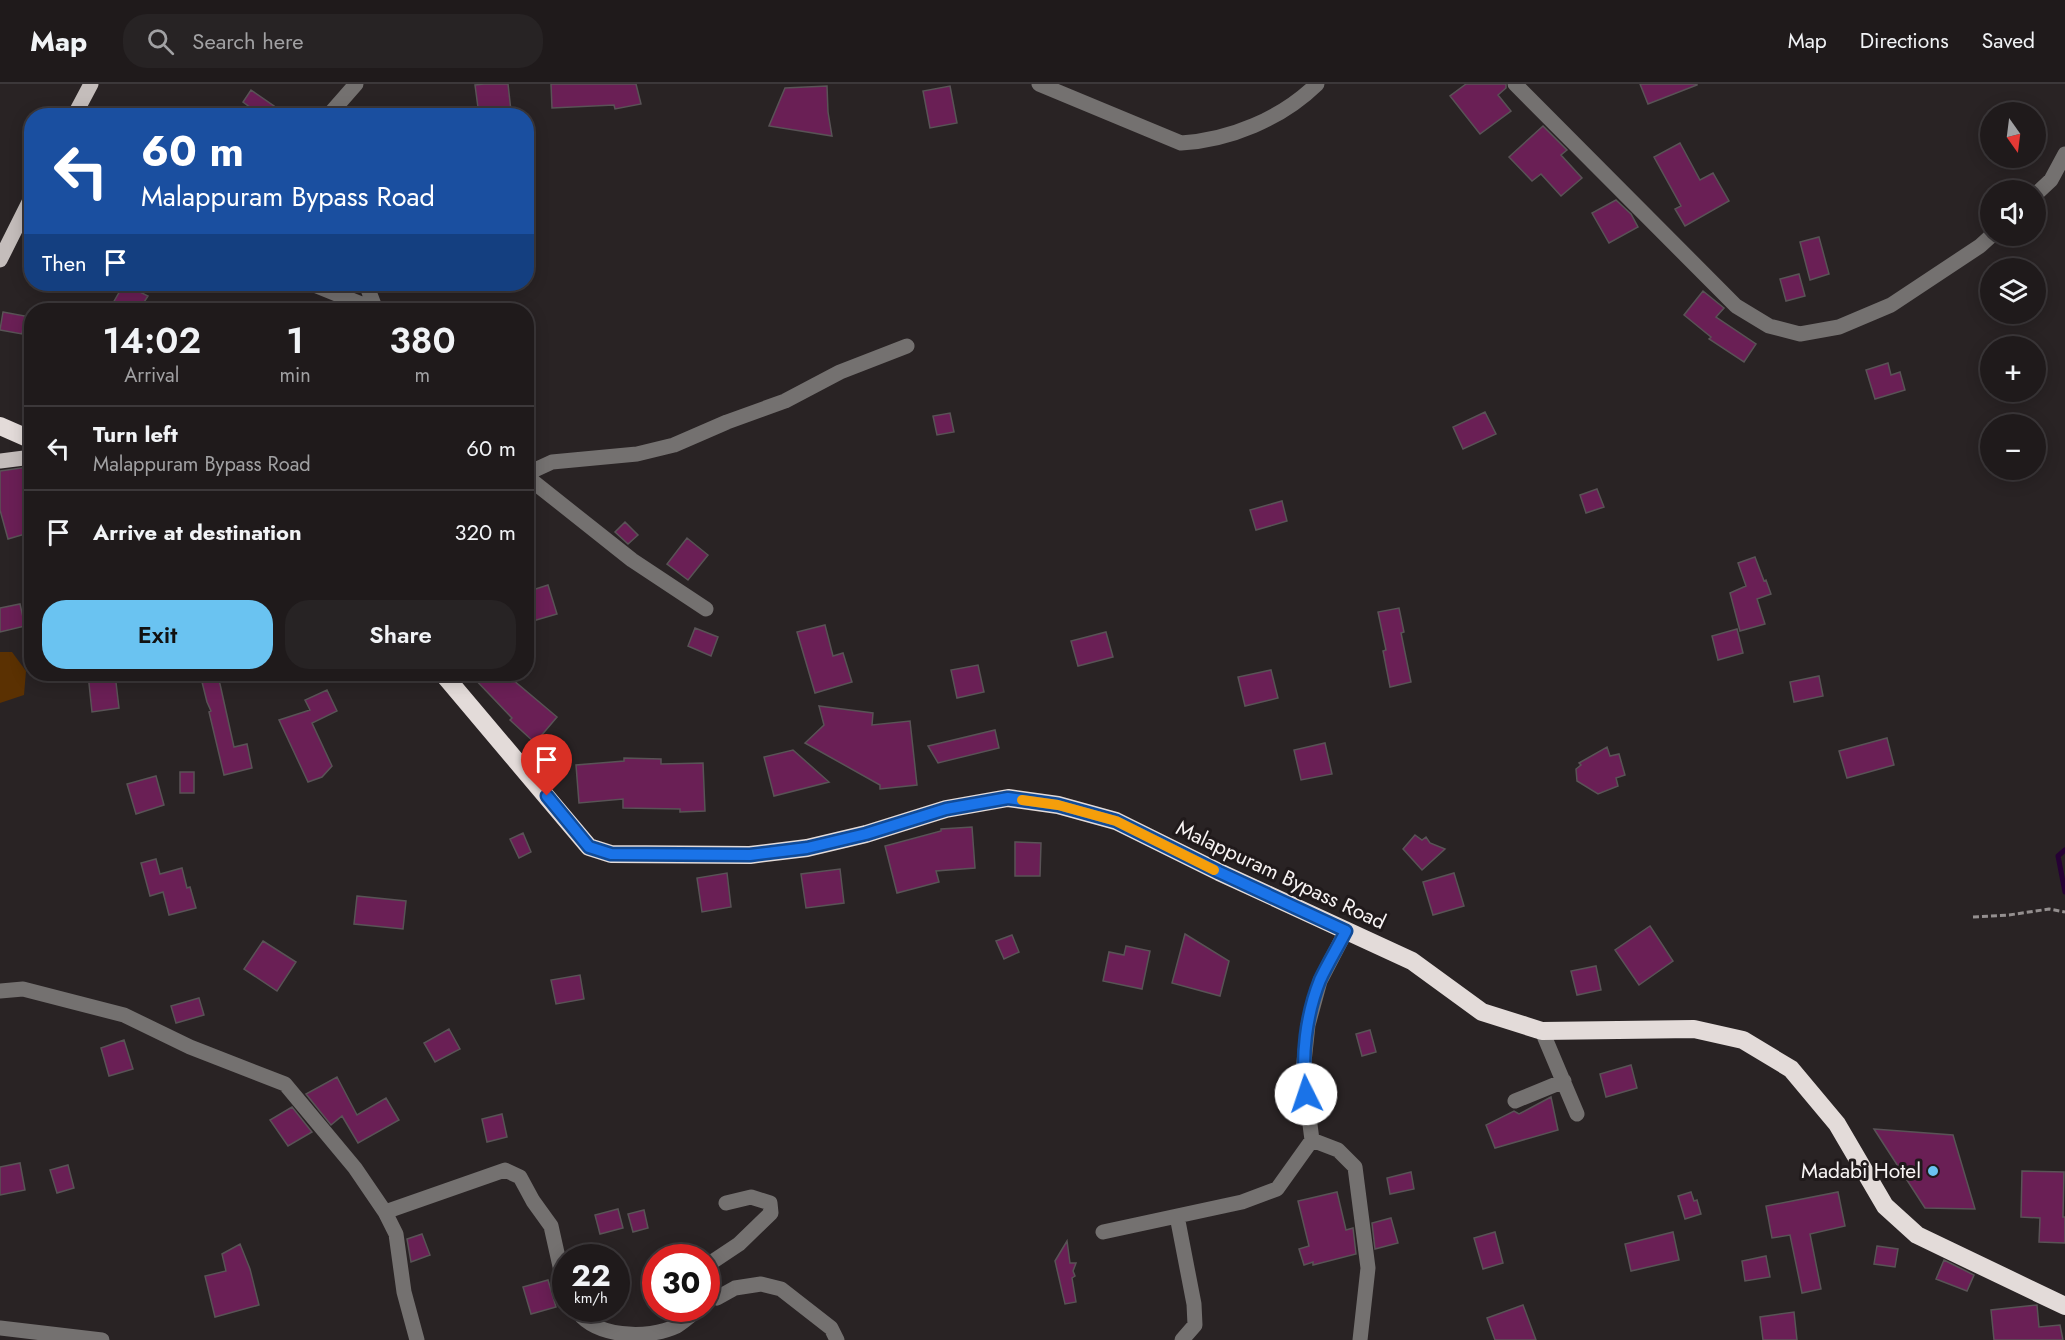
<!DOCTYPE html>
<meta charset="utf-8">
<style>
body{margin:0;font-family:Jost,sans-serif;background:#272324;color:#f1f3f6;height:100vh;display:flex;flex-direction:column;font-size:22px;white-space:nowrap}
*{box-sizing:border-box;margin:0}
p{font-size:20px;color:#a1a1a3}
.icon{flex:none;width:33px;height:33px;fill:none;stroke:currentColor;stroke-width:2;stroke-linecap:round;stroke-linejoin:round}
.map{position:relative;flex:1;overflow:hidden}
.details{position:absolute;left:24px;top:219px;width:510px;height:378px;display:flex;flex-direction:column;background:#1f1a1b;border-radius:24px;box-shadow:0 3px 15px #0003,0 0 0 2px #3c383a}
.details>*{flex:none}
.guide{position:absolute;left:24px;top:24px;width:510px;height:183px;border-radius:24px;box-shadow:0 3px 15px #0003,0 0 0 2px #3c383a;background:#1a4fa0;color:#fff;overflow:hidden}
.needle{width:39px;rotate:166deg}
.tools{position:absolute;left:1980px;top:18px;display:grid;gap:12px}
.tools a{display:grid;place-items:center;width:66px;height:66px;border-radius:50%;background:#1f1a1b;box-shadow:0 3px 15px #0003,0 0 0 2px #3c383a;font-size:30px}
.speed{position:absolute;left:552px;top:1160px;display:flex;gap:12px;font-size:30px;font-weight:700;text-align:center}
.speed>*{display:grid;place-content:center;width:78px;height:78px;border-radius:50%;background:#1f1a1b;box-shadow:0 3px 15px #0003,0 0 0 2px #3c383a;line-height:1}
.speed small{font-size:15px;font-weight:400}
.speed .limit{border:9px solid #d22;background:#fff;color:#111}
.pin{position:absolute;display:grid;place-items:center;width:51px;height:51px;color:#fff;margin:-62px -26px;border-radius:50% 50% 50% 0;rotate:-45deg;box-shadow:0 0 6px #0007}
.pin .icon{rotate:45deg}
.me{position:absolute;width:66px;margin:-33px;rotate:356deg;stroke-linejoin:round;filter:drop-shadow(0 0 4px #0008)}
.turn{display:flex;align-items:center;gap:21px;height:126px;padding:0 18px;font-size:27px}
.turn .icon{width:78px;height:78px;stroke-width:2.5}
.turn b{display:block;font-size:42px;line-height:51px}
.then{display:flex;align-items:center;height:57px;padding:0 18px;background:#0003;gap:12px;font-size:22px}
.eta{display:flex;justify-content:space-evenly;align-items:center;height:102px;text-align:center}
.eta b{font-size:36px;font-weight:600;line-height:42px}
.primary-button{display:flex;gap:12px;margin-top:auto;padding:12px 18px}
.primary-button a{flex:1;height:69px;border-radius:24px;background:#6ac3f1;color:#111;font-size:24px;font-weight:600;line-height:69px;text-align:center}
.primary-button a+a{background:#272324;color:#f1f3f6}
ul{padding:0;list-style:none}
li{display:flex;align-items:center;gap:18px;height:84px;padding:0 18px;border-top:2px solid #3c383a}
li div{flex:1}
li b{display:block;font-size:22px}
li em{font-style:normal}
header{display:flex;align-items:center;gap:36px;box-sizing:border-box;height:84px;padding:0 30px;background:#1f1a1b;border-bottom:2px solid #3c383a}
header strong{font-size:28px}
nav{display:flex;gap:33px;margin-inline-start:auto;font-size:21px}
.search{width:420px;height:54px;background:#272324;display:flex;align-items:center;gap:15px;box-sizing:border-box;padding:0 21px;border-radius:24px;color:#a1a1a3;font-size:22px}
.map>svg:first-child{display:block}
.green{fill:#5b3102}
.lines{fill:none;stroke-linecap:round;stroke-linejoin:round}
.stream{stroke:#260135;stroke-width:5}
.building{fill:#6a1f55;stroke:#595356;stroke-width:1.5}
.path{stroke:#948f8f;stroke-width:3;stroke-dasharray:6 3;stroke-linecap:butt}
.minor{stroke:#747170;stroke-width:15}
.major{stroke:#c4bdbb;stroke-width:15}
.highway{stroke:#e3dbd9;stroke-width:18}
.route-casing{stroke:#114b97;stroke-width:15}
.route{stroke:#1a73e8;stroke-width:10}
.slow{stroke:#f59e0b;stroke-width:10}
.poi-dot{fill:#6ac3f1;stroke:#201a1b;stroke-width:2}
.labels{text-anchor:middle;dominant-baseline:central;stroke-width:6;stroke-linejoin:round;paint-order:stroke}
.street-label{font-size:21px;fill:#f8f4f4;stroke:#201a1b}
.poi-label{font-size:21px;fill:#f8f4f4;stroke:#201a1b;text-anchor:end}
</style>
<header>
<strong>Map</strong>
<div class="search"><svg class="icon" aria-label="search" viewBox="0 0 24 24"><circle cx="10" cy="10" r="6"/><path d="M15 15l6 6"/></svg>Search here</div>
<nav><a>Map</a><a>Directions</a><a>Saved</a></nav>
</header>
<div class="map">
<svg width="2065" height="1256" viewBox="0 0 2065 1256">
<rect width="100%" height="100%" fill="#292324"/>
<path class="green" d="M0,568H12L26,587L24,611L0,619Z"/>
<g class="lines">
<path class="stream" d="M2065,766L2058,772L2065,808"/>
</g>
<path class="building" d="M484,0H508L511,27L479,31L475,1Z
M551,0H636L641,20L615,25L614,21L552,24Z
M1466,0H1506V4L1498,11L1511,27L1480,50L1450,12Z
M1640,0H1697V1L1648,20Z
M827,2L828,28L832,52L769,42L785,4Z
M950,2L957,39L930,44L923,7Z
M251,6L274,22L267,32H262L243,18Z
M1543,42L1567,66L1561,71L1582,94L1561,112L1541,90L1532,97L1509,73Z
M1680,59L1700,96L1713,89L1729,117L1685,142L1675,125L1681,122L1654,73Z
M1616,116L1631,130L1638,143L1609,159L1592,129Z
M1819,153L1829,190L1810,196L1800,158Z
M1799,190L1805,212L1786,217L1780,195Z
M124,200L148,212L139,226H109Z
M1703,207L1724,224L1716,233L1756,260L1744,278L1709,255L1711,253L1684,231Z
M3,228L25,232L22,250L0,246Z
M1888,279L1891,291L1900,288L1905,306L1875,315L1866,286Z
M1485,328L1496,350L1463,365L1453,343Z
M950,329L954,348L937,351L933,332Z
M28,383L32,399V448L8,455L0,426V387Z
M1597,405L1604,423L1586,429L1580,411Z
M1282,417L1287,437L1256,446L1250,426Z
M625,438L638,451L628,460L615,448Z
M687,454L708,471L688,496L667,480Z
M1755,473L1764,497L1766,496L1771,510L1757,515L1765,540L1740,547L1730,509L1746,502L1738,479Z
M548,501L557,530L526,539V508Z
M20,520L25,542L0,548V524Z
M1399,524L1404,548L1401,549L1411,598L1390,603L1383,567L1386,566L1378,528Z
M825,541L833,572L843,569L852,598L815,609L797,548Z
M695,544L718,553L711,572L688,562Z
M1737,545L1743,569L1718,576L1712,552Z
M1106,548L1113,573L1078,582L1071,557Z
M978,581L984,608L957,614L951,586Z
M1271,586L1278,614L1245,622L1238,593Z
M88,590H115L119,624L92,628Z
M200,590H216L220,600L234,663L247,660L252,684L224,691L209,628L211,627L207,618Z
M470,590H506L557,633L535,659L510,636L512,634Z
M1819,592L1823,612L1794,618L1790,598Z
M327,606L337,627L312,639L332,682L322,693L308,698L279,636L310,626L305,616Z
M819,622L873,629L872,641L910,637L917,701L880,705V701L805,659L824,641Z
M995,646L999,664L938,679L928,662Z
M1887,654L1894,681L1847,694L1839,667Z
M1325,659L1332,690L1301,696L1294,666Z
M1607,663L1610,672L1619,670L1625,691L1616,694L1618,702L1598,710L1577,697L1576,685L1581,681L1579,679Z
M793,666L829,698L774,712L764,673Z
M624,674L661,675V680L703,679L705,727L680,728V725L623,724V715L579,719L576,681L624,677Z
M180,688H194V709H180Z
M156,692L164,721L136,730L127,700Z
M972,743L975,784L936,787L939,798L897,809L885,762L941,747V745Z
M523,749L531,768L519,774L510,755Z
M1415,751L1422,756L1426,753L1430,759L1445,765L1422,786L1403,765Z
M1015,758L1041,759L1040,792H1015Z
M156,775L160,790L182,784L187,804L190,803L196,824L169,831L163,808L150,812L141,779Z
M840,785L844,819L806,824L801,790Z
M727,789L731,823L702,828L697,794Z
M1454,789L1464,822L1433,831L1423,798Z
M357,812L406,817L403,845L354,840Z
M1650,842L1673,877L1639,901L1615,866Z
M1185,850L1229,877L1220,912L1172,899Z
M1012,851L1019,868L1004,875L996,857Z
M263,857L296,878L277,907L244,885Z
M1126,862L1150,867L1142,905L1103,897L1109,868L1124,871Z
M1596,882L1601,906L1577,911L1571,887Z
M580,891L584,915L556,920L551,896Z
M199,914L204,931L176,939L171,922Z
M449,945L460,965L435,978L424,959Z
M1370,946L1376,968L1362,972L1356,950Z
M124,956L133,985L109,992L101,964Z
M1631,981L1637,1004L1606,1013L1600,990Z
M337,993L357,1031L386,1014L399,1036L358,1059L342,1032L331,1041L306,1010Z
M1551,1013L1558,1046L1495,1064L1486,1041L1514,1027L1519,1030Z
M292,1023L312,1048L288,1062L270,1036Z
M502,1030L507,1053L487,1058L482,1035Z
M1874,1045L1953,1051L1975,1125L1925,1124Z
M20,1079L25,1106L0,1111V1083Z
M68,1081L74,1104L57,1109L50,1086Z
M2022,1087L2064,1088L2063,1133H2065V1159L2039,1158L2040,1134L2021,1133Z
M1411,1088L1414,1105L1390,1110L1387,1094Z
M1337,1108L1346,1146L1353,1144L1356,1170L1313,1181V1178L1304,1181L1299,1165L1309,1162L1298,1117Z
M1691,1108L1694,1117L1697,1116L1701,1130L1685,1135L1678,1112Z
M1838,1108L1845,1142L1810,1150L1821,1205L1802,1209L1790,1151L1772,1154L1766,1122Z
M618,1125L623,1144L600,1150L595,1131Z
M644,1126L648,1144L633,1148L628,1130Z
M1391,1134L1398,1159L1375,1165L1372,1139Z
M1495,1148L1503,1179L1483,1185L1474,1154Z
M1673,1148L1679,1176L1631,1187L1625,1160Z
M422,1150L430,1171L411,1178L407,1155Z
M1067,1157L1070,1179H1076L1073,1187L1075,1192L1072,1194L1076,1218L1065,1220L1055,1177Z
M240,1160L250,1185L259,1221L215,1233L205,1192L226,1187L222,1170Z
M1877,1162L1898,1165L1895,1183L1874,1180Z
M1766,1172L1770,1193L1745,1197L1742,1177Z
M1944,1176L1974,1191L1967,1207L1936,1195Z
M548,1196L556,1223L531,1230L523,1203Z
M1523,1221L1536,1256H1495L1487,1234Z
M2037,1221L2039,1243L2060,1241L2063,1256H1994L1991,1226Z
M1794,1228L1797,1256H1763L1760,1233Z"/>
<g class="lines">
<path class="path" d="M1973,833L2009,831L2049,825L2065,828"/>
<path class="minor" d="M1039,0L1181,59C1230,56 1281,35 1317,0
M1515,0L1736,222L1769,242L1800,250L1839,243L1891,221L1980,162L1991,152
M328,32L356,0
M2036,110L2051,96L2065,70
M312,200L376,226
M366,200L376,226
M526,390L552,378L637,370L674,361L727,338L785,317L840,288L907,262
M526,392L632,476L706,525
M0,907L23,905L124,931L190,963L285,1000L355,1084L385,1128L396,1150L404,1208L417,1256
M1542,947L1577,1030
M1515,1017L1564,997
M1312,1056L1303,987L1308,941L1320,897L1346,847
M385,1128L505,1086L520,1093L533,1117L551,1142L566,1209
M1177,1132L1194,1220L1195,1241L1182,1256
M1103,1148L1242,1118L1277,1105L1312,1056L1338,1066L1355,1083L1368,1184L1360,1256
M706,1190L712,1178L739,1160L771,1129L770,1119L751,1113L726,1119
M706,1205L717,1214L735,1204L761,1200L781,1205L831,1244L837,1256
M575,1224C593,1254 647,1256 677,1242C684,1237 692,1231 698,1224
M0,1244L102,1256"/>
<path class="major" d="M74,32L91,0
M0,176L32,112
M0,377L32,373"/>
<path class="highway" d="M0,342L32,356
M443,590L589,763L611,770L750,771L807,764L866,750L946,725L1008,714L1058,721L1116,737L1219,788L1412,877L1482,928L1542,947L1694,945L1743,956L1791,985L1837,1040L1885,1122L1917,1151L2065,1222"/>
</g>
<g class="lines">
<defs>
<path id="route" d="M547,712L589,763L611,770L750,771L807,764L866,750L946,725L1008,714L1058,721L1116,737L1219,788L1346,847C1338,863 1328,879 1320,896C1306,931 1301,973 1306,1010"/>
</defs>
<use href="#route" class="route-casing"/>
<use href="#route" class="route"/>
<path class="slow" d="M1022,716L1058,721L1116,737L1214,786"/>
</g>
<circle class="poi-dot" cx="1933" cy="1087" r="6"/>
<g class="labels">
<g class="street-label">
<text transform="translate(1281 791) rotate(25)">Malappuram Bypass Road</text>
</g>
<g class="poi-label">
<text x="1921" y="1087">Madabi Hotel</text>
</g>
</g>
</svg>
<div class="tools">
<a><svg class="needle" viewBox="-14 -14 28 28"><path d="M0-13l5 13h-10z" fill="#e53935"/><path d="M0 13l5-13h-10z" fill="#a1a1a3"/></svg></a>
<a><svg class="icon" aria-label="sound" viewBox="0 0 24 24"><path d="M4 9h4l5-4v14l-5-4H4zM17 9q2 3 0 6"/></svg></a>
<a><svg class="icon" aria-label="layers" viewBox="0 0 24 24"><path d="M12 4l9 5-9 5-9-5zM3 14l9 5 9-5"/></svg></a>
<a>+</a>
<a>−</a>
</div>
<div class="speed"><div>22<small>km/h</small></div><div class="limit">30</div></div>
<div class="pin" style="left:547px;top:712px;background:#d93025"><svg class="icon" aria-label="arrive" viewBox="0 0 24 24"><path d="M6 21V4h12l-3 4 3 4H6"/></svg></div>
<svg class="me" style="left:1306px;top:1010px" viewBox="-20 -20 40 40"><circle r="19" fill="#fff"/><path d="M0-13L10 11 0 6-10 11z" fill="#1a73e8"/></svg>
<div class="guide">
<div class="turn"><svg class="icon" aria-label="left" viewBox="0 0 24 24"><path d="M17 20v-9H6M10 6l-5 5 5 5"/></svg><div><b>60 m</b>Malappuram Bypass Road</div></div>
<div class="then">Then<svg class="icon" aria-label="arrive" viewBox="0 0 24 24"><path d="M6 21V4h12l-3 4 3 4H6"/></svg></div>
</div>
<section class="details">
<div class="eta">
<div><b>14:02</b><p>Arrival</p></div>
<div><b>1</b><p>min</p></div>
<div><b>380</b><p>m</p></div>
</div>
<ul>
<li><svg class="icon" aria-label="left" viewBox="0 0 24 24"><path d="M17 20v-9H6M10 6l-5 5 5 5"/></svg><div><b>Turn left</b><p>Malappuram Bypass Road</p></div><em>60 m</em></li>
<li><svg class="icon" aria-label="arrive" viewBox="0 0 24 24"><path d="M6 21V4h12l-3 4 3 4H6"/></svg><div><b>Arrive at destination</b></div><em>320 m</em></li>
</ul>
<div class="primary-button"><a>Exit</a><a>Share</a></div>
</section>
</div>
